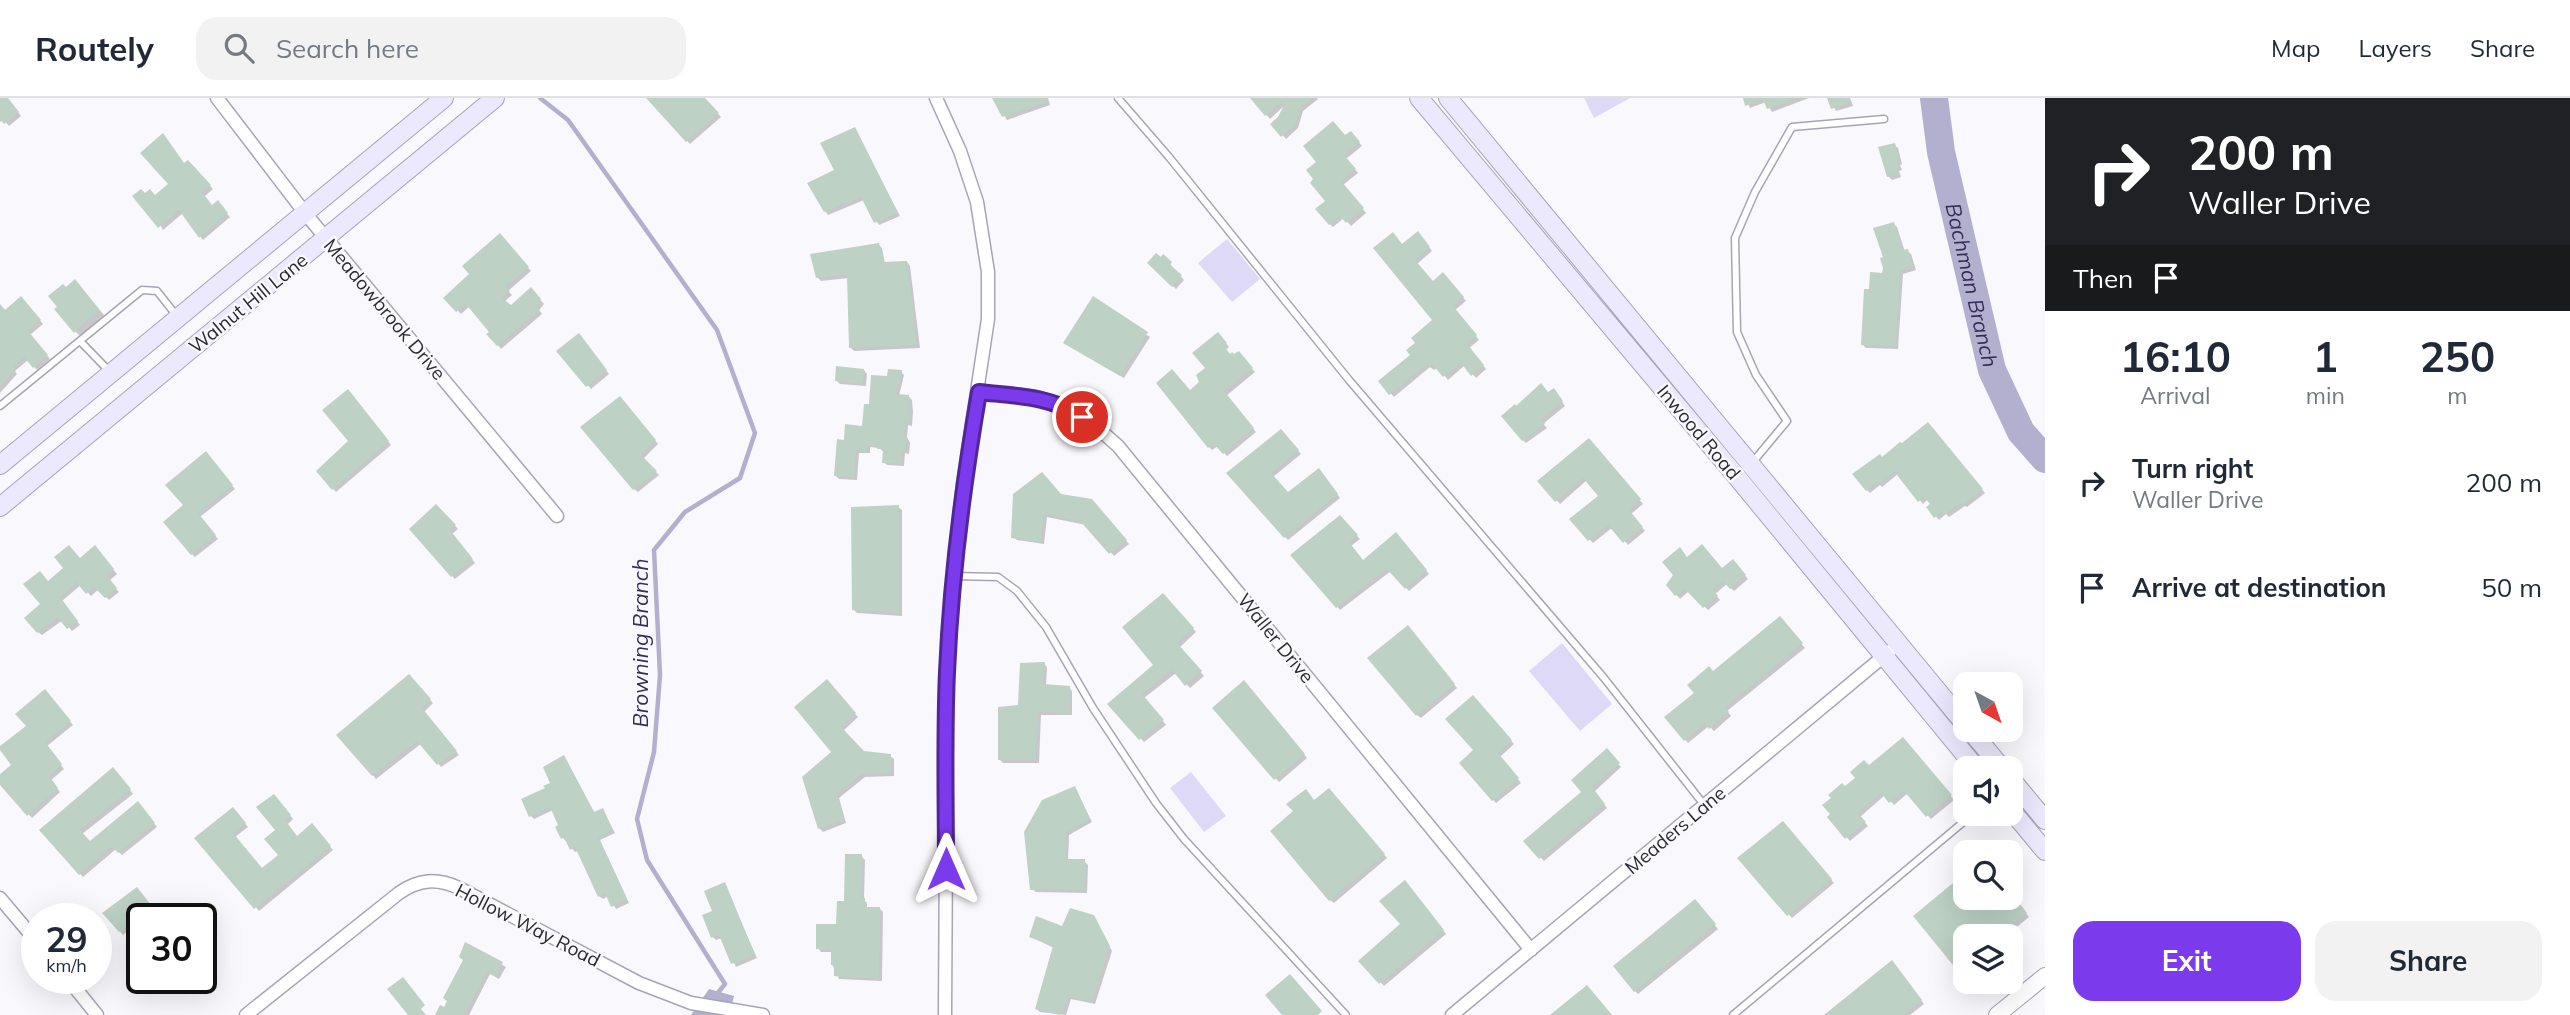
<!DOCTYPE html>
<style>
body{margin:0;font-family:Mulish,sans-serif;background:#f2f2f3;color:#1f2937;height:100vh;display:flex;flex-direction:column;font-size:26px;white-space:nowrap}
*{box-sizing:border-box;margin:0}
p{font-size:23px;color:#747a83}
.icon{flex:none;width:38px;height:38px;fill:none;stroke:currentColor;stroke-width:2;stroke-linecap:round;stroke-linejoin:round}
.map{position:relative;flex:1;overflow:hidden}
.sheet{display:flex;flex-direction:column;background:#fff;width:525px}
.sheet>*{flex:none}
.guide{background:#202124;color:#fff;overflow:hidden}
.needle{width:46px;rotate:140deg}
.tools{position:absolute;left:1953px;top:574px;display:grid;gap:14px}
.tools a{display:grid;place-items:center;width:70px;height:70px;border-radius:14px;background:#fff;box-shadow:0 7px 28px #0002;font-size:35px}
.speed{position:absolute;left:21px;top:805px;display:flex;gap:14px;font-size:35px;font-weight:700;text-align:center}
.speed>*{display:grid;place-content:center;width:91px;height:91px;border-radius:50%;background:#fff;box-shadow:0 7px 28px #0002;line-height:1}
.speed small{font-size:18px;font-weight:400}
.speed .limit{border:4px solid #111;border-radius:10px;background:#fff;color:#111}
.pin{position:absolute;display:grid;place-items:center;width:60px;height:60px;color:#fff;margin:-30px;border:4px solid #fff;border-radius:50%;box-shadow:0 2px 7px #0007}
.me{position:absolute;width:77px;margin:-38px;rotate:0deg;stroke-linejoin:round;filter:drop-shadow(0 0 5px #0008)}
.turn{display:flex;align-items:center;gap:24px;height:147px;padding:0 28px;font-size:32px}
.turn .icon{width:91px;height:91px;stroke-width:2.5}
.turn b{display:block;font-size:49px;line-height:60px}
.then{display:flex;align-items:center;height:66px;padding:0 28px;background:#0003;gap:14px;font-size:26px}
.eta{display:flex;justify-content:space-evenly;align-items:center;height:119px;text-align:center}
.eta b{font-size:42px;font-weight:700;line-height:49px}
.action{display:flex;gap:14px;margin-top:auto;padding:14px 28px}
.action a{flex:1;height:80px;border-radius:21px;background:#7c3aed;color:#fff;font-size:28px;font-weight:700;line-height:80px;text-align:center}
.action a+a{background:#f2f2f3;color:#1f2937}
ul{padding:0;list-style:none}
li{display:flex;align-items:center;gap:21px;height:105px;padding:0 28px}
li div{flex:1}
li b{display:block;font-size:26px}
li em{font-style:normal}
header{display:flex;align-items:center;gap:42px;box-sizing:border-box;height:98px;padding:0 35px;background:#fff;border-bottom:2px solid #e0e1e3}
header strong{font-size:33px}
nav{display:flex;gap:38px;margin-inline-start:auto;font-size:24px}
.search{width:490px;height:63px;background:#f2f2f3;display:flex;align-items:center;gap:18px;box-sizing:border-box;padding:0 24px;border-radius:21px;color:#747a83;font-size:26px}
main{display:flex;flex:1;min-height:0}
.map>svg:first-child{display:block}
.green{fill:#ddd9f6}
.water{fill:#b3afce}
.shadow{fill:#0003}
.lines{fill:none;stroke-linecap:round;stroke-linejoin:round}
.stream{stroke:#b3afce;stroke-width:4.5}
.river{stroke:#b3afce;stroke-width:28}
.building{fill:#bdd1c5}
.service-casing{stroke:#a7a4b6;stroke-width:9}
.minor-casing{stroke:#a7a4b6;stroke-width:15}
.tertiary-casing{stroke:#a7a4b6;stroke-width:18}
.secondary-casing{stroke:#a7a4b6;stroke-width:20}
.service{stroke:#fff;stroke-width:6}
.minor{stroke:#fff;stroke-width:12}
.tertiary{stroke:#fff;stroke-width:16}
.secondary{stroke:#ece8fe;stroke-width:18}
.route-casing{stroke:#51269a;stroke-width:18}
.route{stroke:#7c3aed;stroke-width:12}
.labels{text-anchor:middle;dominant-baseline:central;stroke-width:5;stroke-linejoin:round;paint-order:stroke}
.street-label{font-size:19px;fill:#2b2a31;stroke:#f9f8fc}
.water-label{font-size:21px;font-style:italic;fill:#362d57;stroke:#f9f8fc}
</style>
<header>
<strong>Routely</strong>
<div class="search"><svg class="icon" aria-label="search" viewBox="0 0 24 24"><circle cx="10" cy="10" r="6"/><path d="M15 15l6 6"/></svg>Search here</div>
<nav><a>Map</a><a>Layers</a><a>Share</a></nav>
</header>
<main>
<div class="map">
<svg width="2045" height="917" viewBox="0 0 2045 917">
<rect width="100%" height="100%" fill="#f9f8fc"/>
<path class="green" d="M1584,0H1630L1594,20Z
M1227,141L1260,181L1232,204L1198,165Z
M1562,545L1612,606L1580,633L1529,573Z
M1191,674L1226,718L1204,734L1170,690Z"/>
<path class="water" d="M709,891L734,898L729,917H691Z"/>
<path class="shadow" d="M0,0H7L21,18L9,28L3,21L0,24Z
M648,0H703L721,19L690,46Z
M994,0H1048L1050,7L1007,22Z
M1252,0H1317L1318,1L1303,13L1298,30L1286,41L1273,26L1280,20L1285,7L1270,21Z
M1745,0H1809L1772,14L1766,4L1750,10Z
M1829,0H1850L1853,8L1836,13Z
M855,31L900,118L879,127L864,102L828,117L825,113L836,73Z
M1351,35L1362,48L1346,61L1358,75L1343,87L1366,115L1351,128L1344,120L1333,129L1330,126L1328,104L1346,39Z
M1894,47L1898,50L1902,66L1900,67L1902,72L1899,73L1901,79L1892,82L1888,78Z
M188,65L213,91L204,99L212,109L217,105L230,119L203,142L183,115L163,132L145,97L156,99L171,86Z
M1893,126L1897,129L1905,154L1907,153L1911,156L1916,172L1903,176L1898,251L1866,250L1862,246L1870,193L1883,177Z
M500,138L531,173L508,193L512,197L504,204L511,209L531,192L544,206L539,212L542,216L501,251L489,236L491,234L470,208L461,216L446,200L471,176Z
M1421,139L1432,153L1417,166L1433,185L1447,180L1466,203L1455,212L1479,242L1469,250L1486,271L1476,280L1465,267L1448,282L1438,269L1434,272L1430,269L1394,299L1380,283L1413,257L1418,245L1435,222L1402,148Z
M879,147L882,150L885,166L907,164L910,168L920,250L854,253L850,249L849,180L821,183L817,179Z
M1164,159L1184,182L1176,191L1149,165Z
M80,189L104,217L81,239L75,233L66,191Z
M21,200L43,226L30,237L50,261L37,272L28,262L15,273L17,276L0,295V208L5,214Z
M1093,201L1150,239L1124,280L1069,248Z
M1218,236L1229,249L1226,252L1230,258L1235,259L1238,255L1255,274L1226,298L1256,334L1227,358L1218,348L1212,352L1209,349L1190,294L1201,285Z
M582,241L609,276L591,291L558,253Z
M864,272L867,276L866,288L840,286L837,283Z
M901,274L904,277L899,298L909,299L912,302L913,314L912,328L908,327L907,339L910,345L909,356L905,355L904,368L887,367L884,364V354L879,350L870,349V355H859L857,382L839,381L836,378L846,344L864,329L871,308L889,280Z
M1548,296H1557L1565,308L1543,326L1547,330L1526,345L1523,342Z
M351,297L391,347L336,394L318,373L351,343Z
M623,303L658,346L643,361L659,377L638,394L634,391Z
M1931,330L1985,395L1967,409L1965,408L1949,419L1946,416L1939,422L1928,409L1932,406L1928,401L1923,406L1898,376L1882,389L1880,387L1870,395L1867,392L1882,361Z
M1281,333L1301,356L1273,379L1289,396L1322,376L1340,400L1288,442L1229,376Z
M1593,346L1643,406L1631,416L1645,433L1628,447L1613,429L1593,445L1571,422L1601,398L1587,382L1560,406L1540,383Z
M209,359L235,391L200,419L218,441L195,459L192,456L186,408Z
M1061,398L1095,407L1129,446L1114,458L1086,427L1047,419L1044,446L1017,442L1013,439Z
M436,408L458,431L452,436L475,465L455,481L411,431Z
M898,409L902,412V518L857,515L854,512Z
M1340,419L1360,441L1351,448L1363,464L1399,440L1429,476L1409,493L1391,473L1340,512L1293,457Z
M98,453L117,476L109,483L119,494L109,502L99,491L91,498L81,487L62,503L80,527L72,533L63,522L42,537L38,534L49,485L80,462Z
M1688,461L1722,472L1736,467L1748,481L1734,493L1727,486L1715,496L1720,502L1708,512L1689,493L1680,501L1668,487Z
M1163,497L1196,534L1179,550L1204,578L1190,590L1176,575L1144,600L1166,627L1144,644L1110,606L1156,567Z
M1783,524L1805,550L1727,613L1731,618L1714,633L1709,628L1688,645L1666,620Z
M1411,533L1457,590L1421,620L1417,617Z
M1044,566L1047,569L1046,588L1069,590L1072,593V617H1041L1039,665H1003L1000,662L1020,609Z
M409,579L433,605L424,614L459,657L441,669L422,645L376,681L339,637Z
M827,584L858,619L843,633L863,655L890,658L894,661V678L865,679L839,700L846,725L823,734L819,730L834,654Z
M1247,588L1307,660L1279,684L1214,610Z
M48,597L73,627L47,648L64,671L51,682L60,694L32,720L0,684V679L13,667L28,628Z
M1473,600L1514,646L1500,659L1521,685L1496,705L1461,665L1475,653Z
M1906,645L1954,702L1931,721L1908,695L1894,707L1885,697L1860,719L1868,728L1850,743L1830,719L1845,690L1869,669Z
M1606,653L1621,669L1594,694L1607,710L1544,763L1526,743L1583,694Z
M564,659L595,716L602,712L615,735L600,742L629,805L616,811L608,798L603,801L599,798L578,753L575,754L563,740L561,728L553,712L534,721L531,718L553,685Z
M117,674L133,696L82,736L90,745L137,706L157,729L122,757L116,751L83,779L41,732Z
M1075,690L1092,724L1069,737L1068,763H1084L1088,767L1087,795L1036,794L1032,791Z
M1332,695L1387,760L1334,805L1330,802L1315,704Z
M277,701L293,721L287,727L297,740L312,727L333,752L259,813L197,740L233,711L248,729L235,739L263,772L280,757L277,732Z
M1787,729L1834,785L1792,820L1740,760Z
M861,758L865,762L864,802L867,805V811H880L883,814L882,883L839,881L832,866V854H821L818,850L838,828Z
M1965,777V800H2011V796L2029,819L2006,838H1965V871L1962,874L1915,818Z
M724,786L757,860L736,869L722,840L716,842L713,839L714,814Z
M1408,788L1446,836L1384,888L1361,863L1403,827Z
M1698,806L1718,831L1638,896L1635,893Z
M105,815L142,821L123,837Z
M1093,818L1112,853L1095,906L1071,901L1066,917L1040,914L1036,911L1054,850L1031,839L1063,830Z
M201,843L211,855L201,863Z
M466,846L506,869L499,881L490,876L469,917H437L444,912L465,863Z
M1895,868L1924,906L1910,917H1826Z
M161,880H181L169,890Z"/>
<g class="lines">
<path class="stream" d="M540,0L568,22L717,232L755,335L740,380L685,414L654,452L660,577L654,654L637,721L647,762L725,886L717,896"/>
<path class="river" id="s1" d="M1934,0L1941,54L1992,272L2021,334L2045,361"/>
</g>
<path class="building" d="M0,0H8L19,14L4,26L0,21Z
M646,0H705L719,15L686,44Z
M992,0H1047L1048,4L1002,19Z
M1250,0H1312L1300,10L1295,27L1281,39L1270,26L1278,19L1284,7L1282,4L1265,18Z
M1743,0H1797L1767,11L1763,1L1745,8Z
M1827,0H1849L1850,4L1831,11Z
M1333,23L1345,37L1351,33L1360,44L1344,57L1356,71L1341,83L1364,110L1346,125L1340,118L1329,127L1315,111L1325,103L1310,85L1313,81L1306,72L1316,64L1303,48Z
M855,29L898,115L874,125L861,99L824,114L807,85L834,72L820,45Z
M163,35L184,65L188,62L211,87L202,94L212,107L218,102L228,115L199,140L179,112L158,130L132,98L141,91L145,95L150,91L155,97L168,86L140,55Z
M1895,45L1900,63H1898L1899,69L1897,70L1899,76L1887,79L1878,49Z
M1894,124L1903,152L1908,151L1913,169L1900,173L1896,249L1861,247L1864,191H1869L1870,174L1882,175L1883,170L1880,160L1883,159L1873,130Z
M1418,133L1430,149L1415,162L1433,183L1443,174L1464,199L1453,208L1477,237L1467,246L1484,267L1471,278L1461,265L1443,279L1433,267L1429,270L1426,267L1389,297L1378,283L1410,257L1406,252L1415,245L1411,240L1432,222L1373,150L1393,134L1402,146Z
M500,135L529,169L506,188L510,193L502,200L511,207L531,189L541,201L537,208L540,212L497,248L486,236L489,234L466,206L456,214L443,200L469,176L462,168Z
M879,145L883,164L907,163L917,247L849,250L847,177L816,180L810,156Z
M1156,155L1161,159L1163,156L1172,164L1170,167L1182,177L1172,189L1147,165Z
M75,181L99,211L74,235L54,211L57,209L48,198L63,186L66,189Z
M21,198L41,222L28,233L48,257L33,270L24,259L13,269L15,272L0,289V206L5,212Z
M1093,198L1148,234L1120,278L1063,245Z
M1218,234L1227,245L1224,248L1230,256L1232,254L1234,256L1239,253L1253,270L1224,293L1254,330L1223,356L1213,345L1208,350L1156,285L1172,271L1190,292L1199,284L1196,277L1205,270L1192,255Z
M579,235L607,272L586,289L556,253Z
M836,268L864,271L863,286L835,283Z
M888,271L902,272L900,286H897L896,296L909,297V325H905L904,335L905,340H907L906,353H902L901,366L882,365L883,351H877L878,348L867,347V353L856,352L854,380L834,378L837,341L844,342L845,326L862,328L864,306H869L871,277L887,278Z
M1541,285L1548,294L1554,290L1563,303L1541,321L1545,326L1522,343L1501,318L1515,306L1516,308Z
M348,291L389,343L332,392L316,373L348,343L322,312Z
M620,298L656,342L641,357L657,373L633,392L580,329Z
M1928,324L1983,391L1962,407L1961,405L1944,417L1942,414L1934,420L1926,409L1930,406L1924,399L1918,404L1897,377L1899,375L1896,372L1877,387L1875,385L1866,393L1852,376L1880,356L1882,359L1900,344L1902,345Z
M1281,331L1299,352L1271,375L1288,394L1319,370L1338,396L1284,440L1226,375Z
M1589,340L1641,401L1629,412L1643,429L1623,445L1608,427L1588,443L1569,421L1598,398L1583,380L1555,404L1537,383Z
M206,353L233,387L198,415L216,437L191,457L163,424L183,407L165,387Z
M1042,374L1061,396L1092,401L1127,442L1109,456L1081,424L1044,416L1041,444L1011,440L1013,396Z
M436,406L456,427L450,432L473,461L451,479L409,431Z
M899,407V515L852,512L851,409Z
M1340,417L1358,437L1349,444L1363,462L1396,434L1427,472L1405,491L1387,471L1336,510L1290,457Z
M1702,446L1722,470L1733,461L1746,477L1730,491L1723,483L1713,492L1718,498L1703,510L1685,491L1675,498L1666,487L1673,477L1662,464L1680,449L1687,459Z
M69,447L80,460L95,447L114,471L107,478L117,490L105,500L94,489L86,496L76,484L60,499L78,523L67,531L58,520L37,535L24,520L40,506L23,486L40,473L48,483L63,470L54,459Z
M1163,495L1194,530L1177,545L1202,573L1185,588L1172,572L1142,596L1164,622L1139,642L1107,606L1153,567L1122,529Z
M1780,518L1803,545L1725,609L1729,614L1709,631L1705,625L1684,643L1664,619L1694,595L1687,587L1709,568L1713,573Z
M1408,527L1455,586L1416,618L1367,560Z
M1045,564L1043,586L1070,588L1069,615L1038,614L1036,662H998V609L1018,607L1020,565Z
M409,576L431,601L422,610L457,653L437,667L417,643L372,678L336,637Z
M827,581L856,615L841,629L864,653L891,656V675L861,676L837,696L844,721L818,731L802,679L831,654L794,609Z
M1244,582L1305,656L1274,682L1212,610Z
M45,591L71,623L45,644L62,666L49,678L58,690L27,718L0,687V676L11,667L0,652V648L26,628L15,616Z
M1473,597L1512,642L1498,655L1519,680L1492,703L1459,665L1473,652L1445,621Z
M1903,639L1952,697L1926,719L1904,693L1889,705L1881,695L1858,715L1866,724L1845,741L1827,719L1830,716L1822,707L1831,700L1828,697L1842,685L1845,688L1855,680L1850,674L1864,662L1869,667Z
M1607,650L1620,665L1592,689L1605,706L1539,761L1523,743L1581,694L1571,682Z
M564,657L594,714L603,710L613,732L598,739L627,801L611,809L605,795L598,799L575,749L570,752L564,739L561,741L555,729L558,727L550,709L529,719L521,701L545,690L543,688L550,685L543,669Z
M113,669L131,691L80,732L90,743L138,703L155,725L118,755L112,748L79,777L39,732Z
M1075,688L1090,721L1066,734V761H1085V792H1030L1024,734L1042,702Z
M1329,690L1385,756L1329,803L1270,733L1293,713L1286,706L1306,691L1314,702Z
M274,696L291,717L285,722L297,738L312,725L331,748L254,811L194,740L233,709L246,725L233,735L262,770L278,757L264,741L275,732L256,709Z
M1783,723L1832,781L1787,818L1737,760Z
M845,756H862L861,800H865V809H880L879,881L834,878V867H831V851H816V826H836L837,803H844Z
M1965,775V800H2011V794L2027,815L1998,838H1965V865L1957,872L1913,818Z
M1405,782L1444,832L1379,886L1358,863L1400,826L1379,803Z
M725,784L755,857L731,866L719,837L711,840L702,817L712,813L704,793Z
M137,789L162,821H142V860L130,845L140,837L131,826L119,834L102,815Z
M1695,801L1716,826L1634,894L1613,868Z
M1070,810L1094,817L1110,848L1092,904L1068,898L1060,917L1035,911L1053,848L1029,839L1036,818L1062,828Z
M201,841L209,851L201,857Z
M465,844L503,864L496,879L487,874L464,917H435L440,907L444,909L447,903L443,900L463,862L459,859Z
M1892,862L1922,902L1903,917H1824Z
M1290,876L1322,913L1318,917H1282L1265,897Z
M403,879L425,907L421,911L426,917H408L387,891Z
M158,880H173L164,888Z
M1587,887L1612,917H1550Z"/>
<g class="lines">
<defs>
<path id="service" d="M1118,0L1169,59L1349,282L1604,580L1705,708
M80,243L110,274
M0,308L142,192L157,193L176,217
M1752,365L1787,323L1756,277L1737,234L1735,140L1755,94L1792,29L1884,21
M953,478L998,479L1017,493L1046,529L1093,610L1156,705L1184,741L1346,917
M1733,917L1973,716"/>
<path id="minor" d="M217,0L305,115L557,418
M936,0L960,53L977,104L988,174V221L963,386L953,478L947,576L945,917
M979,294C999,296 1020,295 1039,300C1071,307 1095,327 1118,348L1531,852
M0,800L37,844
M67,880L97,917
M246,917L399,795C419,781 437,780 459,790L639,885L691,905L763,917
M1452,917L1890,553"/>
<path id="tertiary" d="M1997,917L2045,878"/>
<path id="secondary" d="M1419,0L1737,379L1976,670
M1448,0L1965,626
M0,367L444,0
M0,409L495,0
M1970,632L2002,670
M2011,681L2045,722
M2011,712L2045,753"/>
</defs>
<use href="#service" class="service-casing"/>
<use href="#minor" class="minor-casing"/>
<use href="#tertiary" class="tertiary-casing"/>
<use href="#secondary" class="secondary-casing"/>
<use href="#service" class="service"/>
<use href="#minor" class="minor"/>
<use href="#tertiary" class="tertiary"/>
<use href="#secondary" class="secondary"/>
</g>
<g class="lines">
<defs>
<path id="route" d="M946,771C946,705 944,639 947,574C951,480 963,387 979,294C1016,298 1051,298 1082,319"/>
</defs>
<use href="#route" class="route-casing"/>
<use href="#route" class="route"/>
</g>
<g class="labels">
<g class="street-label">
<text transform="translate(248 205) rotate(-39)">Walnut Hill Lane</text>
<text transform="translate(385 211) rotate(50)">Meadowbrook Drive</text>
<text transform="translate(1699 334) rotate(50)">Inwood Road</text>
<text transform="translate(1276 540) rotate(51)">Waller Drive</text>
<text transform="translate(1675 732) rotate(-40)">Meaders Lane</text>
<text transform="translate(528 827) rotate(27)">Hollow Way Road</text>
</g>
<g class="water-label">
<text stroke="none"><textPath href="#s1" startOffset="191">Bachman Branch</textPath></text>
<text transform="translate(640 545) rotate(-90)">Browning Branch</text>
</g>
</g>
</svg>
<div class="tools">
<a><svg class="needle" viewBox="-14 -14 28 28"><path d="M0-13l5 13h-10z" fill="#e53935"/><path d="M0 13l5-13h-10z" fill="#747a83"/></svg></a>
<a><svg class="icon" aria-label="sound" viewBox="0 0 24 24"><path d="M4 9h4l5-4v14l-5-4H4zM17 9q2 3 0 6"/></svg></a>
<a><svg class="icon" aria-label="search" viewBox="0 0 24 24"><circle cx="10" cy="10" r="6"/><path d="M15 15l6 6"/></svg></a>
<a><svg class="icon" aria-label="layers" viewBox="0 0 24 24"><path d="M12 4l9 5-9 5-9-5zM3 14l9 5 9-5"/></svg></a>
</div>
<div class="speed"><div>29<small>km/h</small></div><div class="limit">30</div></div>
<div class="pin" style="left:1082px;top:319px;background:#d93025"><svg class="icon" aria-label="arrive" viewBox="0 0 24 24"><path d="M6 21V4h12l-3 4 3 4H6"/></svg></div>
<svg class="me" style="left:946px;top:771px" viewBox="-20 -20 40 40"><path d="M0-17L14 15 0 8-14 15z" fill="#7c3aed" stroke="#fff" stroke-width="4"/></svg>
</div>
<section class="sheet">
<div class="guide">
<div class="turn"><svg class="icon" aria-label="right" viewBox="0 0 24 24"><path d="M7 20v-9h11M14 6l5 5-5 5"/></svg><div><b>200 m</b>Waller Drive</div></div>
<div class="then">Then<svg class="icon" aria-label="arrive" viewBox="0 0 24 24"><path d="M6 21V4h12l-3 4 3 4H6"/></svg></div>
</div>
<div class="eta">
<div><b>16:10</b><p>Arrival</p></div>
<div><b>1</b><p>min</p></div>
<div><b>250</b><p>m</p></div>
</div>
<ul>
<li><svg class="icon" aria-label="right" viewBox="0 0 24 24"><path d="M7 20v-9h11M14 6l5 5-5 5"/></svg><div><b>Turn right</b><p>Waller Drive</p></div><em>200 m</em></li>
<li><svg class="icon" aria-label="arrive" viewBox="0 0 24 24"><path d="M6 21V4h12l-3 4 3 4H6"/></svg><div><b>Arrive at destination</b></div><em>50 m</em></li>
</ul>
<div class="action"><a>Exit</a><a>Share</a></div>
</section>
</main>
